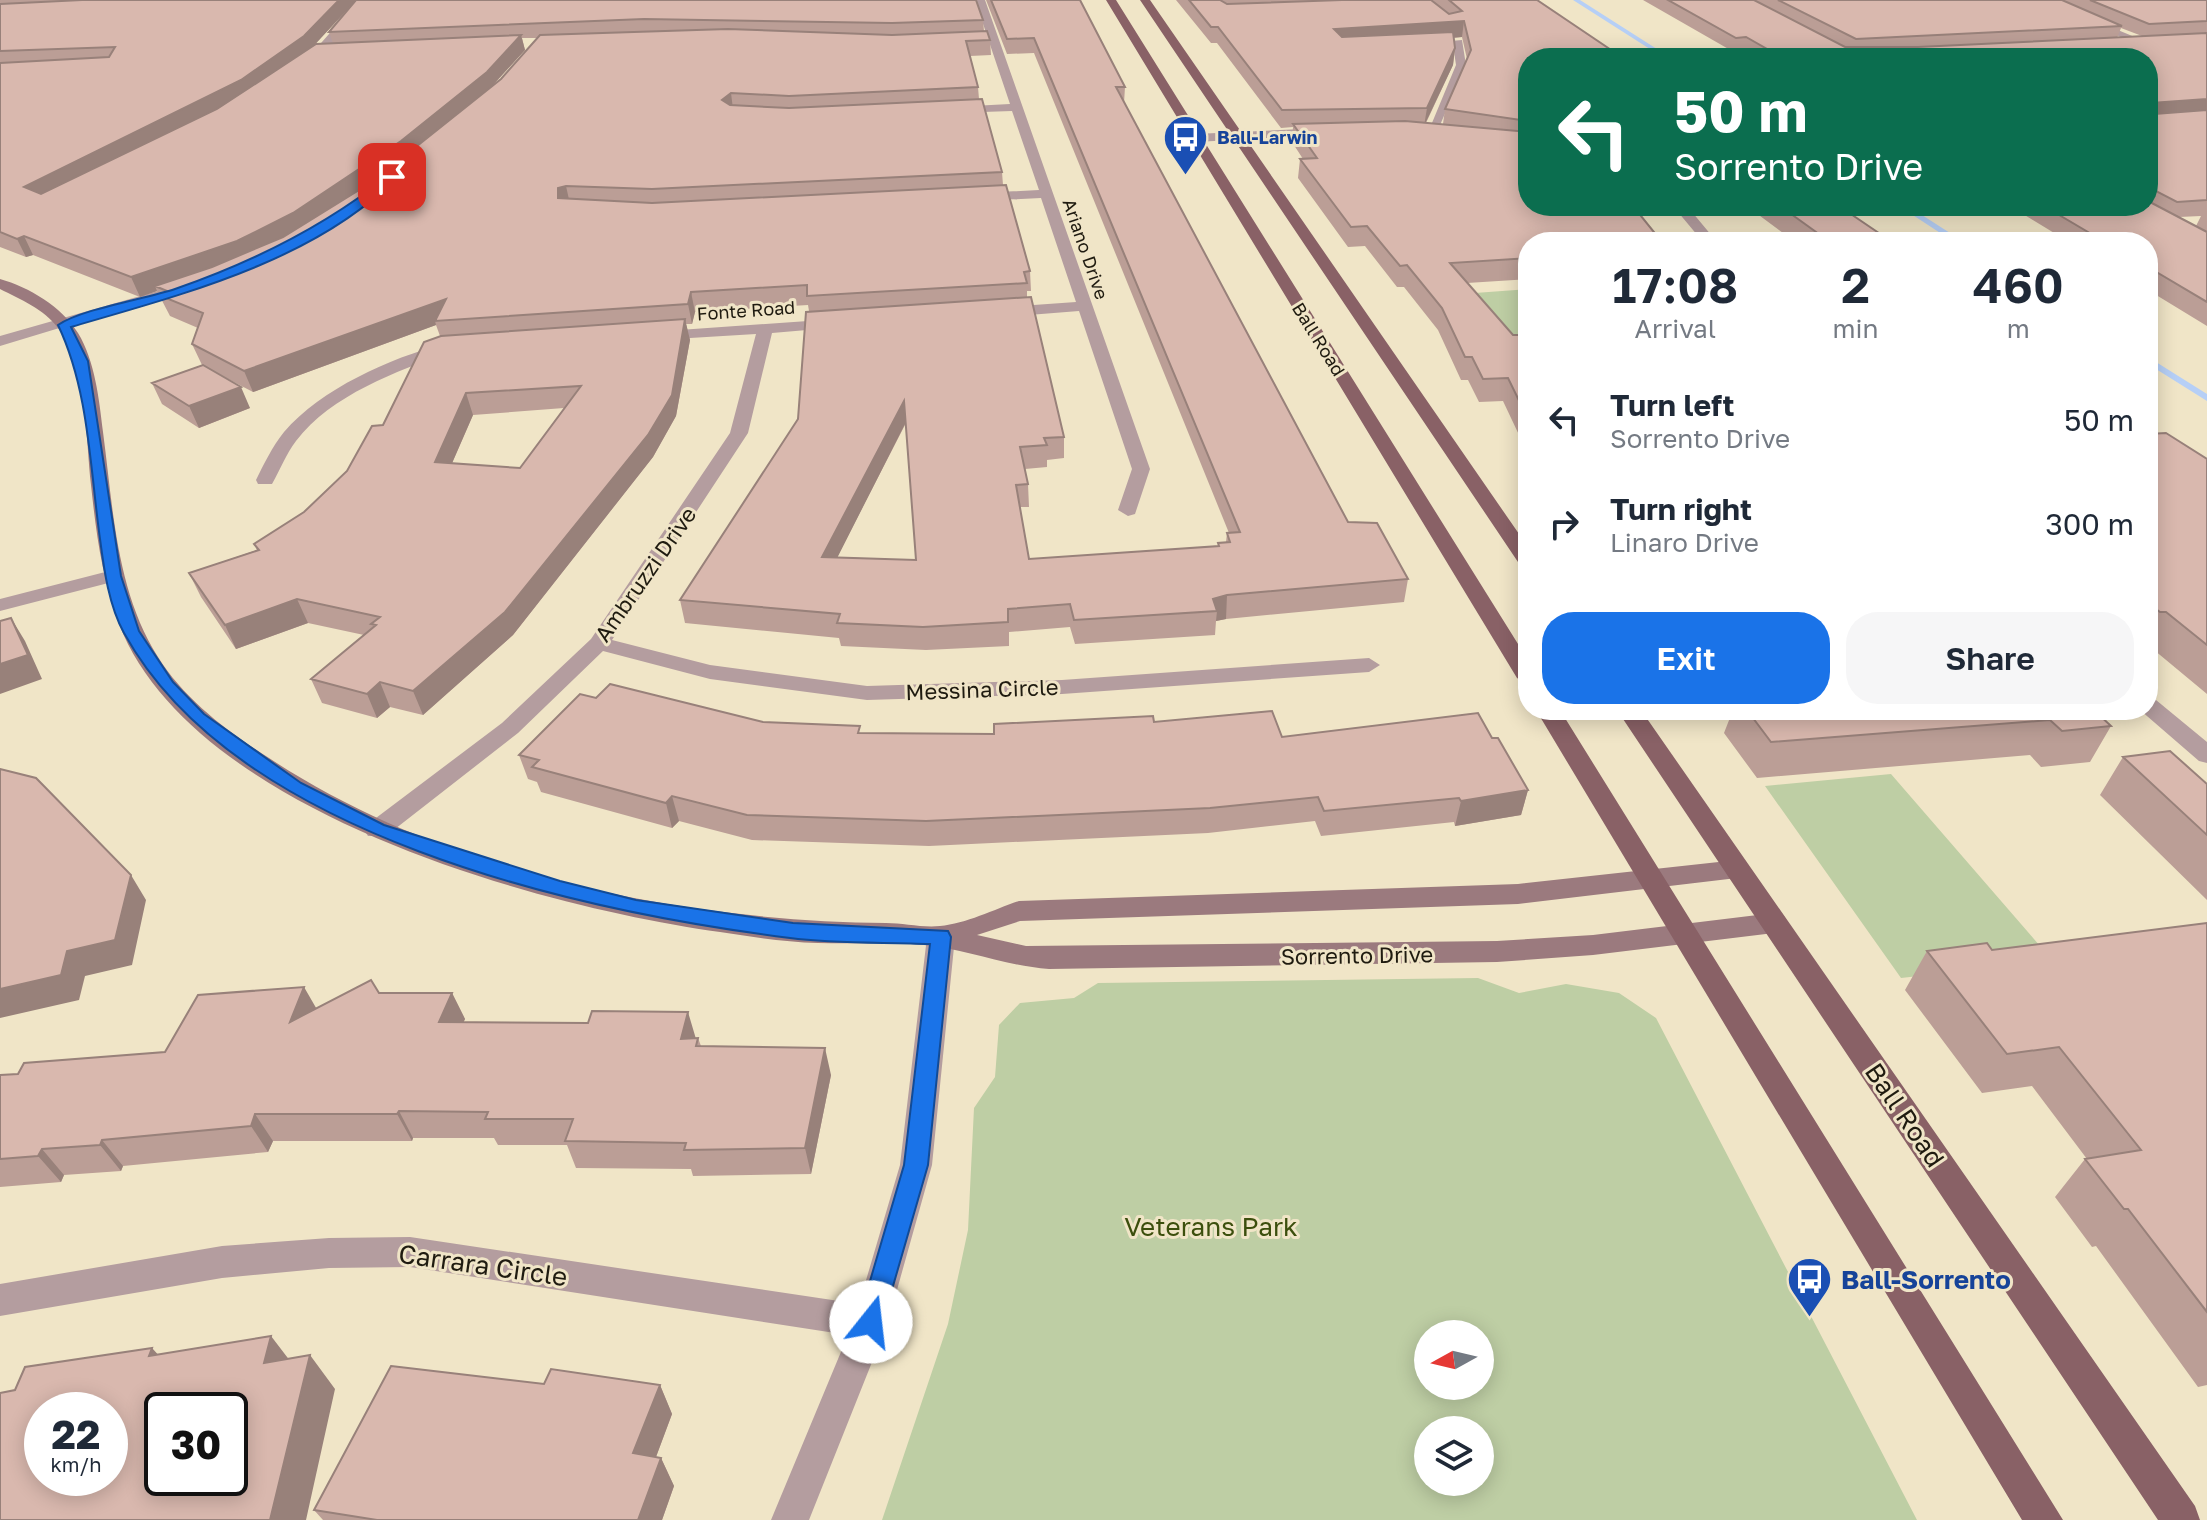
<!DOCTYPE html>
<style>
body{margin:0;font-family:"Golos Text",sans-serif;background:#f6f6f7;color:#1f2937;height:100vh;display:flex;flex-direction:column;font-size:30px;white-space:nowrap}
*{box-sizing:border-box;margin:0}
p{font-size:26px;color:#747a83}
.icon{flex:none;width:44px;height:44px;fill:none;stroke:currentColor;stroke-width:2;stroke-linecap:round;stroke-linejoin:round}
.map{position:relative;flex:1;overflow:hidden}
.sheet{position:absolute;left:1518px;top:232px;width:640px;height:488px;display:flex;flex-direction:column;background:#fff;border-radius:32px;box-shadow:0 4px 20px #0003}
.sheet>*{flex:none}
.guide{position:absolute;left:1518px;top:48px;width:640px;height:168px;border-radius:32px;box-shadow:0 4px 20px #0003;background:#0b6e4f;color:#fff;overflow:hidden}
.needle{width:52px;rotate:262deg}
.controls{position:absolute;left:1414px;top:1320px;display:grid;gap:16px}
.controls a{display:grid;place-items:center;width:80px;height:80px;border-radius:50%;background:#fff;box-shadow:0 4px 20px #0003;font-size:40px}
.speed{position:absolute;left:24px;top:1392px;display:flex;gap:16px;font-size:40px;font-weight:700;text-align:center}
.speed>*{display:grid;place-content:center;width:104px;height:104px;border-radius:50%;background:#fff;box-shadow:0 4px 20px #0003;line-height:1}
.speed small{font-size:20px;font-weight:400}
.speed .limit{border:4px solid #111;border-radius:12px;background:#fff;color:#111}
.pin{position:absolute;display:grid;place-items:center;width:68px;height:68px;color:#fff;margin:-34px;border-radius:16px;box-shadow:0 4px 12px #0006}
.me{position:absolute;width:88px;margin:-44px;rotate:16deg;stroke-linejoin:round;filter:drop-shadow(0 0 6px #0008)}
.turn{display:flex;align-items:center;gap:28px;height:168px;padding:0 24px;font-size:36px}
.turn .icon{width:104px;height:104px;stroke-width:2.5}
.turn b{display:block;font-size:56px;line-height:68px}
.eta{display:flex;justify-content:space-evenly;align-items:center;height:136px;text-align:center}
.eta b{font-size:48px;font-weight:600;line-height:56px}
.action{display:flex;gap:16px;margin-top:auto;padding:16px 24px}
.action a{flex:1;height:92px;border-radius:32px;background:#1a73e8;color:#fff;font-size:32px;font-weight:600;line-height:92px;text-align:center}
.action a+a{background:#f6f6f7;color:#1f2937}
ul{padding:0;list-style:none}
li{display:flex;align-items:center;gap:24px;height:104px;padding:0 24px}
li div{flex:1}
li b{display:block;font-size:30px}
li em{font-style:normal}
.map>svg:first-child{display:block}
.green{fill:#becea4;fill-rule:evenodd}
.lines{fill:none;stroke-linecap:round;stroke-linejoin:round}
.stream{fill:#b6cff6;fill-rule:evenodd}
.street{fill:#b49d9f;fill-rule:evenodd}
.secondary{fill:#9b7a7e;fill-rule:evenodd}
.primary{fill:#896166;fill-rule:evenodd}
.wall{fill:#bb9e96;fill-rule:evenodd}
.shaded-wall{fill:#98817a}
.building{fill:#d9b8ae;stroke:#98817a;stroke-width:2;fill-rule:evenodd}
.route{fill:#1a73e8;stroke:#114b97;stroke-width:2}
.labels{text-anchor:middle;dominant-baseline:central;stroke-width:6;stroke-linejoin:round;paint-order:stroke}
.far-transit-label{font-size:18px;font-weight:bold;fill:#164399;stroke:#f0e5c7;text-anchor:start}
.far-street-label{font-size:18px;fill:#1f1b10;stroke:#f0e5c7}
.street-label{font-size:22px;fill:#1f1b10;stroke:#f0e5c7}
.near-street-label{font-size:26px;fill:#1f1b10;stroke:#f0e5c7}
.near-park-label{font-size:26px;fill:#3c4f0d;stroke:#f0e5c7}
.near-transit-label{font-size:26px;font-weight:bold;fill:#164399;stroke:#f0e5c7;text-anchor:start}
</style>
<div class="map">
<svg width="2207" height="1520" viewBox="0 0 2207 1520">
<rect width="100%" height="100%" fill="#f0e5c7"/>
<path class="green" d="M1528,289V343H1518L1475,293Z
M1891,774L2053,961L1901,978L1765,786Z
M1478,978L1519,993L1566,984L1619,993L1656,1018L1917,1520H882L948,1324L968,1230L974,1108L995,1077L999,1025L1020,1003L1074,998L1098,983ZM1480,1334V1386H1428V1334ZM1480,1430V1482H1428V1430Z"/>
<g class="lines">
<path class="stream" d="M1573,0H1580L1671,58H1664Z
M1899,206H1908L1964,242H1954Z
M2148,357L2207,394V401L2148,364Z"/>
<path class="street" d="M359,0H369C356,17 319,68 298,67V63L314,51Z
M975,0H985L1150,469L1135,514L1128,516L1118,510L1132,469L1079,311L1004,317L996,312L1004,307L1076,302L1041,198L979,201L972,197L979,193L1039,190L1012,111L953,113L947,110L953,107L1010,104Z
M2033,0H2046L2149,43L2140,45Z
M1462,40L1466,65L1437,132L1427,135L1456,65L1453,45L1421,47L1416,44Z
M1323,128L1329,132L1327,135L1195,142L1189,138L1195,134Z
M1673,206H1687L1717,242H1703Z
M186,283L198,286L0,346V336Z
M836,319L842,321V327L772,333L748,433L612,640L710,665L867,686L1062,680L1369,658L1380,665L1369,672L1062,694L867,700L710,679L603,651L518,733L386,836H368L364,830L368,824L502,723L591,639L730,433L756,334L657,340L649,335L651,332Z
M444,344L452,349L450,352C397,371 331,395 296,441C286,454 280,470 272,484H258L256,480C264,464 272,447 284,432C321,389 390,358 444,344Z
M113,570L123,576L120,580L0,611V599Z
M2148,698L2156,700L2207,742V763L2199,761L2140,710H2148Z
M941,927L951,930L955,937L932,1165L888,1322L809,1520H771L848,1335L410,1267L329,1268L222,1278L0,1316V1284L222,1246L329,1238L410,1237L859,1304L900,1165L927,937L931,930Z"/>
<path class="secondary" d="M0,279C29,287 62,307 78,333C95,361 99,399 103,432C113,507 116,591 158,657C184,699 228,732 269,758C443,873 679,921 886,923C903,923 923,928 940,926C966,924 995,909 1019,901L1518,884L1737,860L1746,862L1750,869L1746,876L1737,878L1518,904L1020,921L977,935L1026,946L1497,941L1593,935L1774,913L1784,916L1788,923L1784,930L1774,933L1593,955L1497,962L1049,969C1005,966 967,949 924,945C889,942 853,944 818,943C785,942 752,937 720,932C539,907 192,812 119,624C102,579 96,532 91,485C86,441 87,363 58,328C44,309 20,299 0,289Z"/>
<path class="primary" d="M1106,0H1116L1528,660V685L1517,678Z
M1140,0H1150L1528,547V568L1518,562Z
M1536,710H1560L2063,1520H2022Z
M1617,710H1641L2195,1506L2200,1520H2158Z"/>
</g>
<path class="wall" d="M0,0H976L983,20L984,31L990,40L991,55L970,56L978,87L979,99L1002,172L1003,185L1030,271L1031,291H1027V298L1064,437V458L1047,460V467L1025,469L1028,484L1029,507H1020L1029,559L1218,546V543L1226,542L1227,533H1229L1034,53L1007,54L986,0H1080L1125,87L1124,103L1348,522L1408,579L1404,602L1226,619L1216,621L1215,635L1075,644L1070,627L1009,632V646L926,650L841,646L839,638L685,623L680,600L798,419L809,311L808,305L695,312L692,324H686L690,340L676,416L653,457L513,635L423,715L390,707L377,718L322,703L311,679L364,635L308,623L236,649L201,597L189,573L257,550L254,544L304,512L347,471L383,425L440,336L436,325L253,392L209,369L250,408L199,428L162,404L152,383L202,365L192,344L198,328L170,316L157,291L140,297L33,255L26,257L0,247ZM354,3L329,32L333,43L314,45ZM522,38H538L501,79L495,83L525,50ZM564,408L520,468L452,463L473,415ZM906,423L916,560L837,557Z
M1176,0H1537L1528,58V279L1467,283L1513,335H1528V454L1503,401L1479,402L1468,380H1461L1438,330L1404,287H1397L1365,246L1348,247L1298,178L1300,159H1303L1292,142L1293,127L1281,128L1217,43H1211ZM1462,37L1467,59L1445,109L1443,124L1426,123L1453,65L1455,48L1454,38Z
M1643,0H2207V326L2148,290V242H2069L2010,206H2148V58H1755L1742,51H1732ZM2121,28L2142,36L2117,38ZM2201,216L2196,226L2179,217Z
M1749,206H1839L1892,242H1795L1748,207Z
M2148,434L2207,459V694L2148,645Z
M596,698L763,722L861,733L994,734L1154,722L1282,737L1492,738L1528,790L1521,815L1455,826L1454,822L1321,836L1315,821L1208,833L929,846L752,840L679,821L672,828L541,792L537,782L528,779L519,755Z
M1733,710H2094L2111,726L2090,762L2041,767L2030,755L1757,778L1724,733Z
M2123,757L2207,784V900L2100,795Z
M2207,923V1385L2198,1387L2096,1246L2092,1247L2055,1197L2085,1159H2087L2032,1086L1982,1093L1905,990L1927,951L1992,950Z
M379,993H452L465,1019L463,1022L698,1038L701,1046L831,1075L811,1174L693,1176L691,1169L576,1168L567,1145H498L494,1138H413L412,1141H273L268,1152L123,1166L121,1171L64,1175L61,1182L0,1187V1075L18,1074L165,1052L316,1008Z
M544,1384L660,1385L672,1414L656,1457L661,1458L674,1486L662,1520H323L314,1510Z"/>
<path class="shaded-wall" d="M339,0H356L309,51L246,95L33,205L24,187Z
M1464,21L1462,37L1333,45L1334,29Z
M521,35L525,50L491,87L406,158L300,232L245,260L155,286L157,291L140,297L131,277Z
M1455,48L1453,65L1424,126L1427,108Z
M731,93L733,109L722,100Z
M2207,99V113L2148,118L2152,103Z
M566,186L570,204L558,198V188Z
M24,236L33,255L26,257L17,239Z
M691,292L695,312L692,324L688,304Z
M446,299L435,321L436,325L253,392L244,371Z
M685,319L690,340L676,416L653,457L513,635L423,715L413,691Z
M241,387L250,408L199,428L189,406Z
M466,393L473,415L443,484L435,462Z
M904,401L906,422L826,580L822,557Z
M1227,595L1226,619L1216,621L1217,611L1213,599Z
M297,599L308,623L236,649L225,625Z
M11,618L25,641L42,679L0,694V664Z
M380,682L390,707L377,718L367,694Z
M1528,790L1521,815L1455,826L1461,801Z
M672,796L679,821L672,828L666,803Z
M131,875L146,900L132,965L85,976L79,1000L0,1018V989L67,951Z
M304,987L319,1013L290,1022Z
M452,993L465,1019L452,1049L439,1022Z
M688,1012L696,1039H681Z
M825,1048L831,1075L811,1174L805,1148Z
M399,1111L413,1138L412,1141L397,1114Z
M255,1114L273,1141L268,1152L251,1126Z
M102,1140L123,1166L121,1171L100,1145Z
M42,1149L64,1175L61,1182L38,1156Z
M271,1336L297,1370L264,1363Z
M152,1348L182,1381L149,1356Z
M310,1355L335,1389L306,1520H270Z
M660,1385L672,1414L647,1481L633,1453Z
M661,1458L674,1486L662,1520H638Z"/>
<path class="building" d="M82,0H339L304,36L241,80L24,187L41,194L217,109L316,44L521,35L487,72L401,141L293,213L237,241L131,277L24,236L17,239L0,232V63L109,57L115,47L0,51V4Z
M356,0H976L983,20L892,23L644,19L329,32Z
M991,0H1080L1125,87H1116L1348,522L1377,523L1408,579L1227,595L1213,599L1217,611L1074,620L1070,604L1008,609V622L923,627L837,623L840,614L680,600L798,419L806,312L1031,297L1064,437L1044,438L1047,445L1020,447L1028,484L1016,485L1029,559L1219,546L1218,543L1230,542L1227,533L1240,532L1034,38L1007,39ZM904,401L916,560L822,557Z
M1189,0H1220L1227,4L1342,0H1431L1449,14L1462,11L1449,0H1537L1623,58H1528V121L1445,109L1471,50L1464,21L1334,29L1342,37L1453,32L1455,48L1427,108L1282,110L1218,27H1211Z
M1668,0H1754L1845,47H1918L2207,33V99L2152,103L2155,114L2207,110V200L2177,202L2148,187V58H1783L1746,37L1736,38Z
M1778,0H2062L2122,26L1856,39Z
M2090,0H2207V21L2149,24Z
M728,29L892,35L987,31L990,40L966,41L978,87L789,96L731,93L722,100L730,105L789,108L982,99L1002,172L652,189L566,186L558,188V198L652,203L1006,185L1030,271L1024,272L1027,283L807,296V285L691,292L688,304L435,321L446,299L244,371L192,344L203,313L161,296L172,293L155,286L212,267L283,237L372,182L501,79L540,35Z
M1405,121L1528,132V206H1633L1662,242H1528V258L1450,263L1513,335H1528V419L1508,378L1483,379L1472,357H1465L1442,308L1407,265L1400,266L1367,226L1351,227L1300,159L1317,158L1293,124Z
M2148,201L2207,232V302L2148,267V242H2105L2044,206H2148Z
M1780,206H1839L1892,242H1830Z
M685,319L672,395L648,435L505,612L413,691L380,682L367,694L311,679L376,625L371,624L380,617L297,599L225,625L189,573L259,550L254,544L304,512L347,471L372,426L383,425L424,342L441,336ZM581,386L520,468L435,462L466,393Z
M203,365L241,387L189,406L152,383Z
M2166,433L2207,459V645L2166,612H2160L2148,603V434Z
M11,618L28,655L0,664V621Z
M610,684L763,722L860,726L858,733L994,734V724L1153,716L1154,722L1272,711L1282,737L1478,713L1492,738H1498L1528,790L1461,801L1459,798L1324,811L1318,797L1210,808L926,821L747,815L672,796L666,803L532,767L539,760L519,755L580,694L596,698Z
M1747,710H2094L2111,726L2062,731L2050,720L1771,742Z
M2170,751L2207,784V835L2123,757Z
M0,769L36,778L131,875L115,940L67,951L61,975L0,989Z
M2207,923V1312L2128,1209H2124L2085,1159L2141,1150L2059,1047L2007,1054L1927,951L1987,943L1992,950Z
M371,980L379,993H452L439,1022L588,1023L592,1011L688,1012L681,1039L698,1038L696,1046L825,1048L805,1148L684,1150L686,1143L565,1141L573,1119H485L488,1112L399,1111L397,1114H255L251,1126L102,1140L100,1145L42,1149L38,1156L0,1159V1075L18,1074L24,1063L165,1052L198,995L304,987L290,1022Z
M271,1336L264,1363L310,1355L270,1520H0V1393L15,1390L25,1367L152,1348L149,1356ZM42,1410H110V1478H42ZM162,1410H230V1478H162Z
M391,1366L544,1384L551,1369L660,1385L633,1453L661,1458L638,1520H377L314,1510Z"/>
<path class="route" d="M389,175L397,177C316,261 180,295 71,327L88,361L121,576L139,631L173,682L204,714L301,783L384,825L560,881L636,900L793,923L948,931L951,937L928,1165L880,1331L871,1335L861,1331L858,1322L904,1165L930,944C884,942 835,944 790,938C577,911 236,836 124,633C109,606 104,570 100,539C90,468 89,390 58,325C81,309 145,299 175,289C253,262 324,227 389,175Z"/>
<defs>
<symbol id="bus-pin" viewBox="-11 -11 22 30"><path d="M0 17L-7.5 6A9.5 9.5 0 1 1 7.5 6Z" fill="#1a4fb4" stroke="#f0e5c7"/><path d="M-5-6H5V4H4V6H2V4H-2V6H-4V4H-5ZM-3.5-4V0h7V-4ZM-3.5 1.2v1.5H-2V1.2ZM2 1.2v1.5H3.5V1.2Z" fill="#fff"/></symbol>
</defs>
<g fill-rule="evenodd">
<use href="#bus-pin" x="1160" y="112" width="51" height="69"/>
<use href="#bus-pin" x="1784" y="1254" width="51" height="69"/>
</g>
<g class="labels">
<g class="far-transit-label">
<text x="1217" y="137">Ball-Larwin</text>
</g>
<g class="far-street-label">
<text transform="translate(1086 249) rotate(71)">Ariano Drive</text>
<text transform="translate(746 310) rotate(-4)">Fonte Road</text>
<text transform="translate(1319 339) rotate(58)">Ball Road</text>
</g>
<g class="street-label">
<text transform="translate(645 574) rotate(-55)">Ambruzzi Drive</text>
<text transform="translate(982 689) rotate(-2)">Messina Circle</text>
<text transform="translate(1357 955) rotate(-1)">Sorrento Drive</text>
</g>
<g class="near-street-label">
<text transform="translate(1905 1115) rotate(56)">Ball Road</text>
<text transform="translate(483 1265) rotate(8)">Carrara Circle</text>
</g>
<g class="near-park-label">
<text x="1211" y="1226">Veterans Park</text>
</g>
<g class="near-transit-label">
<text x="1841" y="1279">Ball-Sorrento</text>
</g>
</g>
</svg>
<div class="controls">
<a><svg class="needle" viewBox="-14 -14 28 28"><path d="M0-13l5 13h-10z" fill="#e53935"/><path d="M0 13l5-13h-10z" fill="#747a83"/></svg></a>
<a><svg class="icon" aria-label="layers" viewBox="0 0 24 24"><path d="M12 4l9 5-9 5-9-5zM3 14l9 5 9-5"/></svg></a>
</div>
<div class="speed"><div>22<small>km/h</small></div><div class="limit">30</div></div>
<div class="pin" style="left:392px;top:177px;background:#d93025"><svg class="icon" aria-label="arrive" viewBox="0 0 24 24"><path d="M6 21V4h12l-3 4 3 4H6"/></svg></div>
<svg class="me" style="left:871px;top:1322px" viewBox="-20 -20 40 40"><circle r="19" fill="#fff"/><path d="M0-13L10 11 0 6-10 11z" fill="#1a73e8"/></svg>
<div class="guide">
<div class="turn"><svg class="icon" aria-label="left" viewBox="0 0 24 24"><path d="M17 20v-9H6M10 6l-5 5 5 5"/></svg><div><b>50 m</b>Sorrento Drive</div></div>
</div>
<section class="sheet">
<div class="eta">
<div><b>17:08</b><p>Arrival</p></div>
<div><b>2</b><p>min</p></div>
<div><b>460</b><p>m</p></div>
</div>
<ul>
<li><svg class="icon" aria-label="left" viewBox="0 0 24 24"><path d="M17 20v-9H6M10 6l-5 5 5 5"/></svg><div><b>Turn left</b><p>Sorrento Drive</p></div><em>50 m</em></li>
<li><svg class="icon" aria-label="right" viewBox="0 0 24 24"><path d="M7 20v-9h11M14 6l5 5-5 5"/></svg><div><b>Turn right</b><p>Linaro Drive</p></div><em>300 m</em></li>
</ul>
<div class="action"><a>Exit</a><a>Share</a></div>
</section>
</div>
